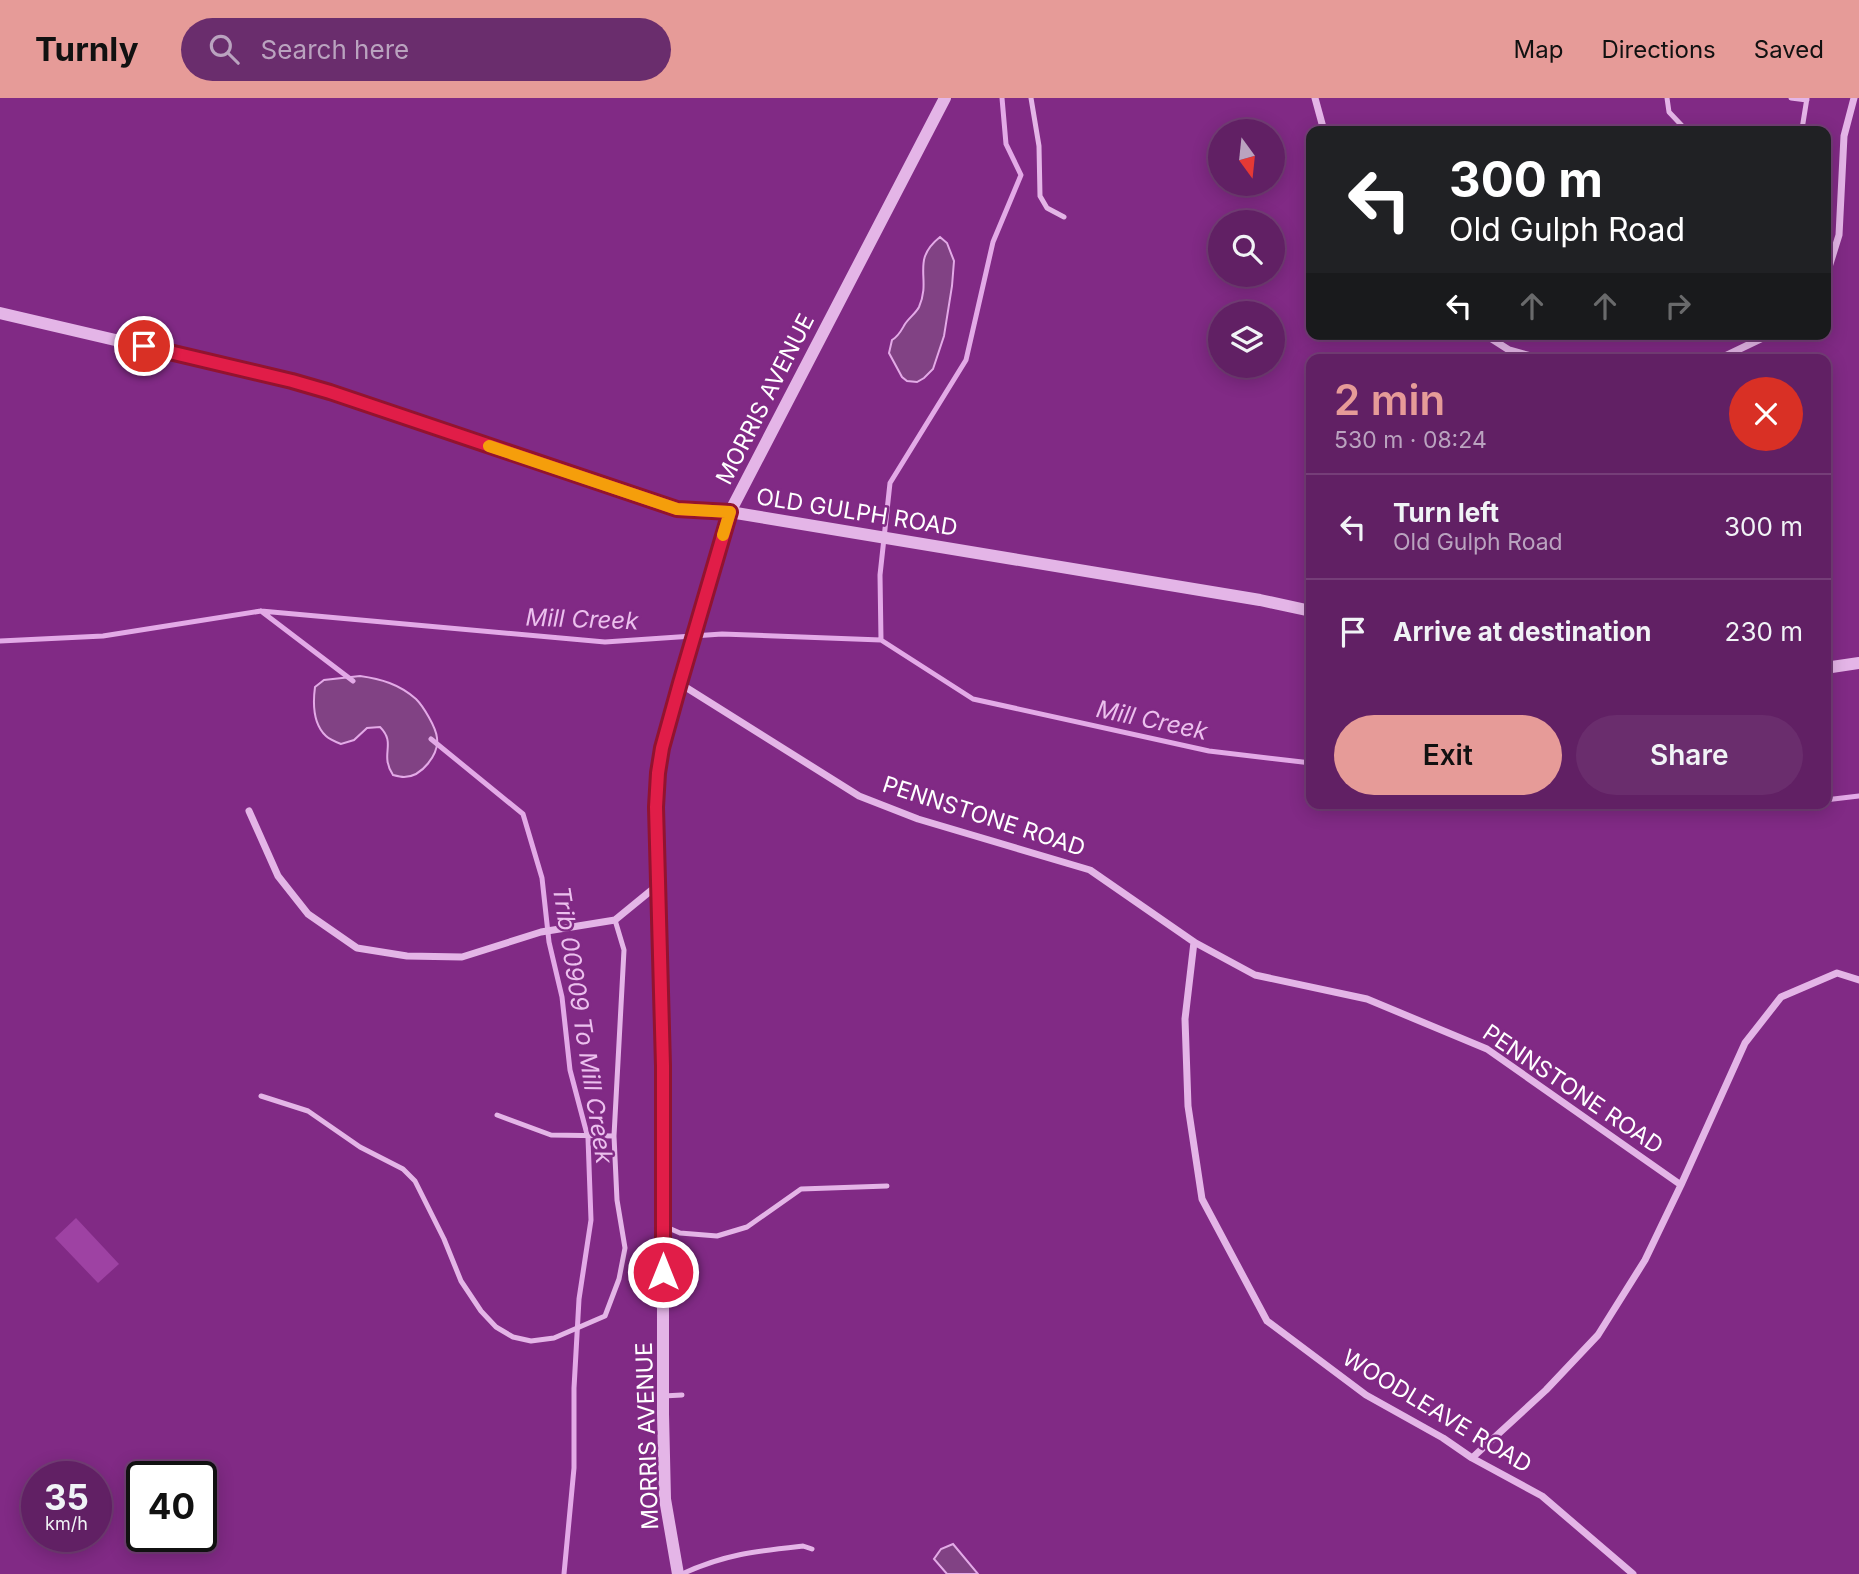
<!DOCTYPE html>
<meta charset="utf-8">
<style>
body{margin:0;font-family:Inter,sans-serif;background:#6a2d6d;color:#f1f3f6;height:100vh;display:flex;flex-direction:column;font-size:26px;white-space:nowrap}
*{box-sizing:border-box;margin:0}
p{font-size:23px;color:#baa3bf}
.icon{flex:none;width:38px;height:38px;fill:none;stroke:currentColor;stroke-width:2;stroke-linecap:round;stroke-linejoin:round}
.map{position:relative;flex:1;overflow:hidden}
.drawer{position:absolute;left:1306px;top:256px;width:525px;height:455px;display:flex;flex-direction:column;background:#612064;border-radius:14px;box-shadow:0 4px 18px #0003,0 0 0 2px #753e78}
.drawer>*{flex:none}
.top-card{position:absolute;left:1306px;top:28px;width:525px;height:214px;border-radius:14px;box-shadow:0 4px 18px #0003,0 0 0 2px #753e78;background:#202124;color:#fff;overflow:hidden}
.needle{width:46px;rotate:165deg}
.tools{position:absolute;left:1208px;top:21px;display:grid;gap:14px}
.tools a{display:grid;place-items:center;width:77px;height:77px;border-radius:50%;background:#612064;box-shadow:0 4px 18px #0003,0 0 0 2px #753e78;font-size:35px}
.speed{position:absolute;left:21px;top:1363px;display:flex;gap:14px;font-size:35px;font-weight:700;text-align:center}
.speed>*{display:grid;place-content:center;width:91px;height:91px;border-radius:50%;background:#612064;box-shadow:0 4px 18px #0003,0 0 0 2px #753e78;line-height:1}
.speed small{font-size:18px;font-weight:400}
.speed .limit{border:4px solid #111;border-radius:10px;background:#fff;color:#111}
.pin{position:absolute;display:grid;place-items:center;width:60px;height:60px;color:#fff;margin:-30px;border:4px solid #fff;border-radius:50%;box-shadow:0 2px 7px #0007}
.me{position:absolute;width:77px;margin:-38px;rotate:0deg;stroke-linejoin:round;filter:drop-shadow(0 0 5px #0008)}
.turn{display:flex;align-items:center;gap:24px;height:147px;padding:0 28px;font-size:32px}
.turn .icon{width:91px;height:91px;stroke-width:2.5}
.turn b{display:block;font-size:49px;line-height:60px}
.lanes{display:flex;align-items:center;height:66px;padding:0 28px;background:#0003;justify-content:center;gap:35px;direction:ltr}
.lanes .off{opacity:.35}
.round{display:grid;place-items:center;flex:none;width:74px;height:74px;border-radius:37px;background:#6a2d6d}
.headline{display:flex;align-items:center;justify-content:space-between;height:119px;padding:0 28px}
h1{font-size:42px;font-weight:600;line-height:52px;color:#e69b98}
.action{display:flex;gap:14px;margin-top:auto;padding:14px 28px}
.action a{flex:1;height:80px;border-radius:42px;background:#e69b98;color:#111;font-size:28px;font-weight:600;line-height:80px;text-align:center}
.action a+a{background:#6a2d6d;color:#f1f3f6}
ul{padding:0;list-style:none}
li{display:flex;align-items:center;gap:21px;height:105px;padding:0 28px;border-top:2px solid #753e78}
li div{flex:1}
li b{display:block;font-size:26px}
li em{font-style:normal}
header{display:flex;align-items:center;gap:42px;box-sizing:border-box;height:98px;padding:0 35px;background:#e69b98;color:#111}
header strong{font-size:33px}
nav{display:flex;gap:38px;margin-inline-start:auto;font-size:24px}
.search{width:490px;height:63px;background:#6a2d6d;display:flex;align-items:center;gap:18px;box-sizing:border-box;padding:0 24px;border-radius:38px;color:#baa3bf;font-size:26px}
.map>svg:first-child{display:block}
.green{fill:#9e42a3}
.water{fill:#814284;stroke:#e3aae7;stroke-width:2}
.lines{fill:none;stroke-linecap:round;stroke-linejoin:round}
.stream{stroke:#e3aae7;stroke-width:5}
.service{stroke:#e4b5e7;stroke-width:5}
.minor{stroke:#e4b5e7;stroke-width:7}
.tertiary{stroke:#e4b5e7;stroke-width:12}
.route-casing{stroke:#92132f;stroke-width:18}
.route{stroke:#e11d48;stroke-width:12}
.slow{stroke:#f59e0b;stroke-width:12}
.labels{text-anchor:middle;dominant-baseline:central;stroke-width:5;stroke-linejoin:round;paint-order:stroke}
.street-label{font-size:23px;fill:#fff;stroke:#812a85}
.water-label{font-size:24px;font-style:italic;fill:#ecc0ee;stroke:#812a85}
</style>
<header>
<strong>Turnly</strong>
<div class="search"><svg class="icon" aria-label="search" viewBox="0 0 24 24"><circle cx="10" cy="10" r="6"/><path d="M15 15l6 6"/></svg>Search here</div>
<nav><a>Map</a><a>Directions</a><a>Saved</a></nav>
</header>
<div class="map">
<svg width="1859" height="1476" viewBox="0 0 1859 1476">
<rect width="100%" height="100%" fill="#812a85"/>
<path class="green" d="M76,1120L119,1166L98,1185L55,1140Z"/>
<path class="water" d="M940,139L947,145L954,163L952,188L944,238L933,271L924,280L917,284L907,283L902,279L889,255L892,242C899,238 902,231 905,226C909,220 916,215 919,209C932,180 910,163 940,139Z
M360,578C381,581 399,586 416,601C423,608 436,629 437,640C439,656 422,679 404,679C401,679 397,678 393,677C379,656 397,646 380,629L367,630L354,642L341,646C336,644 329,641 326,638C313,626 313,604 315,589L324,582Z
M953,1446L978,1476H947L934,1461L941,1451Z"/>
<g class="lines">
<path class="stream" d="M261,513L353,583
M881,542L880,477L890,385L966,262L993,144L1021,77L1006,46L1002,0
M0,543L103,538L261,513L605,544L722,536L881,542L973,601L1209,653L1311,665
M431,641L523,716L542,780L549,844L562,899L570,972L588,1040L591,1122L579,1201L574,1290V1370L564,1476
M1825,702L1859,698
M1769,705L1779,707L1795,705"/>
<path class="service" d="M1031,0L1039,48L1040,98L1047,110L1064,119
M1667,0L1669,14L1687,33
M1791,0L1807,2
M1798,33L1802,31L1807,0
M261,998L308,1013L360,1049L403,1071L415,1083L444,1141L461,1183L481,1213L496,1229L513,1239L531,1243L554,1240L605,1218L619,1181L625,1150L617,1102L614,1038L624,852L615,822
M497,1017L551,1037L614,1038
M664,1128L680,1135L717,1138L747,1129L801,1091L887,1088
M663,1298L682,1297
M682,1476C725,1456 757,1453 803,1448L812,1451"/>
<path class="minor" d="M1315,0L1324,33
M1825,182L1839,137L1844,38L1854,0
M1484,236L1509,252L1542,261
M1717,261L1723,259L1771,236
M679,585L859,698L918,721L1090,772L1194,844L1255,877L1367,901L1487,951L1681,1087L1745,945L1781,899L1837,875L1859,882
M249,713L278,778L308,816L357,850L407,858L462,859L541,834L615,822L659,786
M1194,844L1185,921L1188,1008L1202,1101L1267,1223L1366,1297L1443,1340L1472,1360L1542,1398L1633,1476
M1472,1360L1546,1292L1598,1237L1645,1162L1681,1087"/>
<path class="tertiary" d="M0,215L291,283L330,294L677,411L730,414L1260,502L1311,513
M1825,570L1859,565
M678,1476L665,1401L663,1316V968L656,709L658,675L662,650L679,585L730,414L945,0"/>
</g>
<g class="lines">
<defs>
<path id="route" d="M144,248L292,283L330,294L677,411L730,414L680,585L662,650L658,675L656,709L663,968V1174"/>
</defs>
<use href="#route" class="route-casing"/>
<use href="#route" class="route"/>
<path class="slow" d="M489,348L677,411L730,414L723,437"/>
</g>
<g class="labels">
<g class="street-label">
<text transform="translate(765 301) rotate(-63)">MORRIS AVENUE</text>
<text transform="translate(857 414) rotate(9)">OLD GULPH ROAD</text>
<text transform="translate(984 718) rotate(18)">PENNSTONE ROAD</text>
<text transform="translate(1573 991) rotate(34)">PENNSTONE ROAD</text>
<text transform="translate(1437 1313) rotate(31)">WOODLEAVE ROAD</text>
<text transform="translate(647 1338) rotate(-92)">MORRIS AVENUE</text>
</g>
<g class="water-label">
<text transform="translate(582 521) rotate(2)">Mill Creek</text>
<text transform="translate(1152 622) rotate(12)">Mill Creek</text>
<text transform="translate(583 927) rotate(81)">Trib 00909 To Mill Creek</text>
</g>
</g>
</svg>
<div class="tools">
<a><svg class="needle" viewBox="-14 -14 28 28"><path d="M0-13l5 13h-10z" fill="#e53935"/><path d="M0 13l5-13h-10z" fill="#baa3bf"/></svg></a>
<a><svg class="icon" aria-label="search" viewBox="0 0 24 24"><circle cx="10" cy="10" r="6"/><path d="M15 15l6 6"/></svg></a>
<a><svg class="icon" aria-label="layers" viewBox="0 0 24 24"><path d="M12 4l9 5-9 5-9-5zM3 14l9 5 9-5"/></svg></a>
</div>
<div class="speed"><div>35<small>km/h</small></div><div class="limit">40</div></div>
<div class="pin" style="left:144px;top:248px;background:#d93025"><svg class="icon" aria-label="arrive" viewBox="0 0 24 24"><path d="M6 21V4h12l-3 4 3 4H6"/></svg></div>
<svg class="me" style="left:663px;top:1174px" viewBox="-20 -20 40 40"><circle r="17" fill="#e11d48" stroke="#fff" stroke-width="3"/><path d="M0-11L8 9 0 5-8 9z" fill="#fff"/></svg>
<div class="top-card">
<div class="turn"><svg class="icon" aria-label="left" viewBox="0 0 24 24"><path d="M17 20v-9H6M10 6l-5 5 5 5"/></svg><div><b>300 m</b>Old Gulph Road</div></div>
<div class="lanes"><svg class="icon" aria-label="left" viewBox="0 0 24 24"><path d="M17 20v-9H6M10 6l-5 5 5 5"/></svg><svg class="icon off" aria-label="ahead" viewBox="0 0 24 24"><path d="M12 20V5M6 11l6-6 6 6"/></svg><svg class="icon off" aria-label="ahead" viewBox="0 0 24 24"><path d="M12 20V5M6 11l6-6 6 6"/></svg><svg class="icon off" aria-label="right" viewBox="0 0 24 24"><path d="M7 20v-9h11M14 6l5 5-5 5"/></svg></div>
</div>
<section class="drawer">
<div class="headline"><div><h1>2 min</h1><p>530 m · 08:24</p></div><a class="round" style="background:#d93025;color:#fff"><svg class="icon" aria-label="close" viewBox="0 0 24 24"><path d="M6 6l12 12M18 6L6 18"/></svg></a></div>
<ul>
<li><svg class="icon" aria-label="left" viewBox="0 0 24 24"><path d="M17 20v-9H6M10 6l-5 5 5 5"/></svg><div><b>Turn left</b><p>Old Gulph Road</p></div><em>300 m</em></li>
<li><svg class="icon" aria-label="arrive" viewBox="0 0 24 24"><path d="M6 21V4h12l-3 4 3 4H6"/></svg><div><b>Arrive at destination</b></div><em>230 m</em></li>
</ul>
<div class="action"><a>Exit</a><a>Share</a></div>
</section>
</div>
